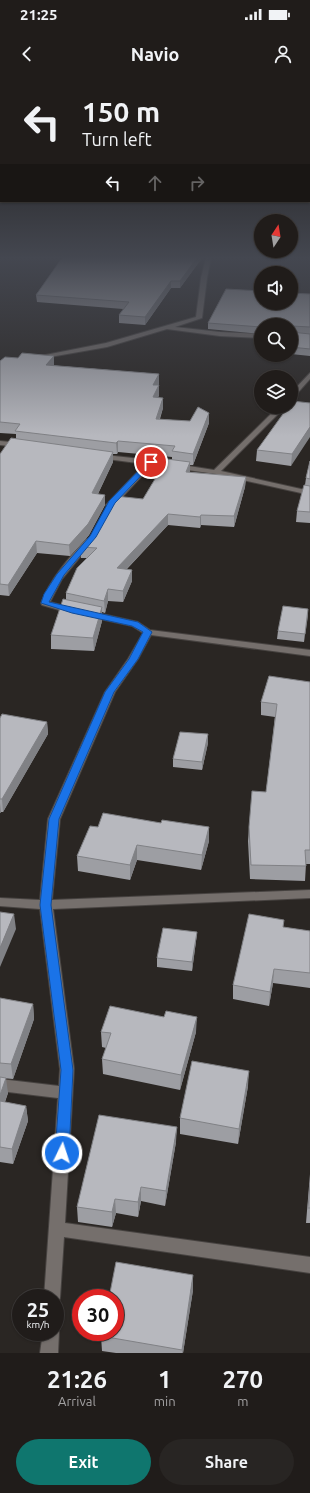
<!DOCTYPE html>
<style>
body{margin:0;font-family:Ubuntu,sans-serif;background:#282523;color:#f1f3f6;height:100vh;display:flex;flex-direction:column;font-size:15px;white-space:nowrap}
*{box-sizing:border-box;margin:0}
p{font-size:13px;color:#a2a1a2}
.icon{flex:none;width:22px;height:22px;fill:none;stroke:currentColor;stroke-width:2;stroke-linecap:round;stroke-linejoin:round}
.map{position:relative;height:1273px;overflow:hidden}
.details{display:flex;flex-direction:column;background:#201c1a;flex:1}
.details>*{flex:none}
.guide{position:absolute;left:0px;top:0px;width:310px;height:122px;box-shadow:0 1px 3px #0004,0 0 0 1px #3d3a39;background:#201c1a;color:#f1f3f6;overflow:hidden}
.needle{width:26px;rotate:12deg}
.buttons{position:absolute;left:254px;top:134px;display:grid;gap:8px}
.buttons a{display:grid;place-items:center;width:44px;height:44px;border-radius:50%;background:#201c1a;box-shadow:0 1px 3px #0004,0 0 0 1px #3d3a39;font-size:20px}
.speed{position:absolute;left:12px;top:1209px;display:flex;gap:8px;font-size:20px;font-weight:700;text-align:center}
.speed>*{display:grid;place-content:center;width:52px;height:52px;border-radius:50%;background:#201c1a;box-shadow:0 1px 3px #0004,0 0 0 1px #3d3a39;line-height:1}
.speed small{font-size:10px;font-weight:400}
.speed .limit{border:6px solid #d22;background:#fff;color:#111}
.pin{position:absolute;display:grid;place-items:center;width:34px;height:34px;color:#fff;margin:-17px;border:2px solid #fff;border-radius:50%;box-shadow:0 1px 4px #0007}
.me{position:absolute;width:44px;margin:-22px;rotate:4deg;stroke-linejoin:round;filter:drop-shadow(0 0 3px #0008)}
.turn{display:flex;align-items:center;gap:14px;height:84px;padding:0 16px;font-size:18px}
.turn .icon{width:52px;height:52px;stroke-width:2.5}
.turn b{display:block;font-size:28px;line-height:34px}
.lanes{display:flex;align-items:center;height:38px;padding:0 16px;background:#0003;justify-content:center;gap:20px;direction:ltr}
.lanes .off{opacity:.35}
.eta{display:flex;justify-content:space-evenly;align-items:center;height:68px;text-align:center}
.eta b{font-size:24px;font-weight:600;line-height:28px}
.primary-button{display:flex;gap:8px;margin-top:auto;padding:8px 16px}
.primary-button a{flex:1;height:46px;border-radius:24px;background:#0f766e;color:#fff;font-size:16px;font-weight:600;line-height:46px;text-align:center}
.primary-button a+a{background:#282523;color:#f1f3f6}
.status{display:flex;justify-content:space-between;align-items:center;height:28px;padding:0 20px;background:#201c1a;direction:ltr}
.status svg{height:11px;fill:currentColor}
header{display:flex;justify-content:space-between;align-items:center;height:52px;padding:0 16px;background:#201c1a;font-size:18px;font-weight:600}
.map>svg:first-child{display:block}
.lines{fill:none;stroke-linecap:round;stroke-linejoin:round}
.minor-casing{stroke:#474341;stroke-width:2}
.minor{fill:#756f6c;fill-rule:evenodd}
.wall{fill:#9d9ea3}
.shaded-wall{fill:#808185}
.building{fill:#b7b8be;stroke:#808185}
.route{fill:#1a73e8;stroke:#114b97}
</style>
<div class="status"><b>21:25</b><svg viewBox="0 0 49 12"><path d="M0 12V9h3v3zM5 12V6h3v6zM10 12V3h3v9zM15 12V0h3v12zM26 1h20v11H26zM47 4h2v5h-2z"/></svg></div>
<header><svg class="icon" aria-label="back" viewBox="0 0 24 24"><path d="M15 5l-7 7 7 7"/></svg>Navio<svg class="icon" aria-label="person" viewBox="0 0 24 24"><circle cx="12" cy="8" r="4"/><path d="M4 21q1-7 8-7t8 7"/></svg></header>
<div class="map">
<svg width="310" height="1273" viewBox="0 0 310 1273">
<rect width="100%" height="100%" fill="#2a2623"/>
<g class="lines">
<defs>
<path id="minor" d="M206,178H211L207,198L202,238L175,247L220,252L261,254V258L220,256L167,249L107,267L33,280L30,278L106,263L196,237L201,198Z
M310,293V299L293,318L291,319V313Z
M278,327H285L221,391L310,411V415L216,394L152,385L113,427H110L106,425L145,384L99,378H96V374L151,380L214,390Z
M0,361L20,363L23,365L20,367L0,365Z
M86,459H92L93,461L62,499L50,522L76,529L77,531L73,534L42,525L41,523C51,498 68,479 86,459Z
M89,531L138,542L150,550L310,570V576L151,555L138,579L115,612L60,739L52,820L310,810V818L53,829L74,989L65,1143L310,1177V1193L64,1157L60,1218L58,1224L55,1225V1218H44L58,1018L0,1011V999L59,1006L60,989L40,829L0,826V818L40,820L48,739L105,612L128,579L143,553L132,546L86,536L85,534Z
M55,1245L59,1252L58,1273H40L43,1252H55Z"/>
</defs>
<use href="#minor" class="minor-casing"/>
<use href="#minor" class="minor"/>
</g>
<path class="wall" d="M62,178H202L180,208H171L145,245L119,243V235L123,229L37,222L36,215Z
M310,214V276L291,274V245H261V254L208,249V243Z
M0,281L159,294V304L158,305H159V315L158,318L163,328L160,339L209,343L193,385H190V392L246,397L245,407L234,447L201,445L200,448L168,445L127,489L132,490V501L123,522L108,521L105,533L102,532V541L94,571L51,569V555L66,519V513L87,478H81V467L143,419L172,380V377L118,372L117,374H113V382L98,414L105,425L89,455L70,476L37,473L9,516L0,515V374L16,359V354L0,353Z
M310,323L291,386L256,381L257,370Z
M310,381V443L296,442L297,431L305,405L306,398Z
M308,529L304,562L277,559L278,551Z
M310,602V784H306L305,801L250,799L248,761L249,747L266,712L275,637L261,635V622Z
M0,638L47,642L48,654L3,732H1L0,733Z
M208,654V663L202,690L173,687V679Z
M161,743L209,747V761L201,790L137,780L130,800L78,791L77,776L98,747Z
M283,847L310,851V908L273,903L269,926L233,919V905Z
M197,852L196,861L192,891L157,887V878Z
M0,918L33,924L34,939L13,999L2,998L8,1013L5,1022L26,1026L28,1041L13,1084L0,1082Z
M101,952H196L180,1010L103,994L102,979L106,968L102,967Z
M248,1006L238,1064L180,1054V1038Z
M176,1062L165,1126L141,1121L138,1137L116,1133L112,1147L78,1142L77,1127Z
M310,1094V1143H306Z
M193,1210L183,1273H116L102,1271L101,1256Z"/>
<path class="shaded-wall" d="M197,178H202L180,208V201Z
M171,201V208L145,245V237Z
M54,276V286L46,285Z
M159,294V304L153,315V305Z
M159,305V315L153,328V317Z
M163,318V328L156,349V339Z
M209,333V343L193,385V374Z
M310,347V357L291,386L292,374Z
M118,361V372L117,374L116,363Z
M113,372V382L93,424L92,413Z
M190,382V392H186Z
M246,397L245,407L234,447V436Z
M105,415V425L89,455L70,476L69,465Z
M168,434V445L117,499V488Z
M201,435V445L200,448V437Z
M36,461L37,473L9,516L8,505Z
M132,490V501L123,522V511Z
M108,509V521L105,533L104,521Z
M102,527V541L94,571L93,558Z
M308,529V536L304,562L305,554Z
M47,642L48,654L3,732L2,719Z
M208,654V663L202,690V682Z
M0,723L1,732L0,733Z
M209,747V761L201,790L202,775Z
M137,765V780L130,800V785Z
M14,834L16,849L0,887V868Z
M197,852L196,861L192,891V882Z
M274,889L273,903L269,926L270,912Z
M33,924L34,939L13,999L11,984Z
M197,937L196,952L180,1010L181,995Z
M249,991L248,1006L238,1064L239,1049Z
M6,998L8,1013L0,1035V1015Z
M26,1026L28,1041L13,1084L12,1069Z
M177,1047L176,1062L165,1126L166,1111Z
M141,1107V1121L138,1137V1122Z
M115,1119L116,1133L112,1147V1132Z
M193,1195V1210L183,1273H182Z"/>
<path class="building" d="M62,178H197L180,201H171L145,237L119,235L129,222L36,215Z
M226,209L261,211V223H291V213L310,214V247L292,246L291,248V245H261V247L208,243Z
M291,252L310,254V269L291,267Z
M22,273L54,276L46,285L159,294L153,305H159L153,317L163,318L156,339L190,341L198,327L209,333L193,374L172,371L175,366L118,361L116,363L15,351L20,344L0,342V281L5,277L18,278Z
M292,321L310,323V347L292,374L257,370L288,327H291V322Z
M11,358L113,372L92,413L105,415L88,444L69,465L36,461L8,505L0,504V374Z
M167,379L190,382L186,392L246,397L234,436L201,435L200,437L168,434L117,488L132,490L123,511L108,509L104,521L66,513L77,488L97,468L81,467L98,447L115,416L143,419Z
M310,381V399L306,398Z
M304,405L310,406V432L297,431Z
M63,519L102,527L93,558L51,555Z
M283,526L308,529L305,554L278,551Z
M269,596L310,602V770H305L306,786L251,785L249,747L252,711L266,712L277,624L261,622Z
M2,634L47,642L2,719H0V638Z
M180,652L208,654L202,682L173,679Z
M103,733L161,743L162,740L209,747L202,775L137,765L130,785L77,776L90,746L98,747Z
M0,832L14,834L0,868Z
M249,834L284,840L283,847L310,851V893L274,889L270,912L233,905Z
M163,848L197,852L192,882L157,878Z
M0,918L33,924L11,984L0,983Z
M110,926L164,937L166,931L197,937L181,995L102,979L111,953L101,952Z
M192,981L249,991L239,1049L180,1038Z
M0,997L6,998L0,1015Z
M0,1021L26,1026L12,1069L0,1067Z
M99,1035L177,1047L166,1111L141,1107L138,1122L115,1119L112,1132L77,1127Z
M310,1104V1128H308Z
M116,1182L193,1195L182,1270L101,1256L102,1252H115V1218H109Z"/>
<linearGradient id="sky" x2="0" y2="1"><stop stop-color="#171513"/><stop offset="0.5" stop-color="#444750"/><stop offset="1" stop-color="#444750" stop-opacity="0"/></linearGradient>
<rect width="310" height="356" fill="url(#sky)"/>
<path class="route" d="M148,381L154,382L115,423L96,457L64,495L49,522L138,542L152,552L138,579L114,612L59,739L51,825L73,990L69,1073L67,1078L62,1079L57,1078L55,1073L61,990L40,825L49,739L105,612L129,579L143,552L132,546L72,533L41,523L44,514L57,494L90,456L109,421Z"/>
</svg>
<div class="buttons">
<a><svg class="needle" viewBox="-14 -14 28 28"><path d="M0-13l5 13h-10z" fill="#e53935"/><path d="M0 13l5-13h-10z" fill="#a2a1a2"/></svg></a>
<a><svg class="icon" aria-label="sound" viewBox="0 0 24 24"><path d="M4 9h4l5-4v14l-5-4H4zM17 9q2 3 0 6"/></svg></a>
<a><svg class="icon" aria-label="search" viewBox="0 0 24 24"><circle cx="10" cy="10" r="6"/><path d="M15 15l6 6"/></svg></a>
<a><svg class="icon" aria-label="layers" viewBox="0 0 24 24"><path d="M12 4l9 5-9 5-9-5zM3 14l9 5 9-5"/></svg></a>
</div>
<div class="speed"><div>25<small>km/h</small></div><div class="limit">30</div></div>
<div class="pin" style="left:151px;top:382px;background:#d93025"><svg class="icon" aria-label="arrive" viewBox="0 0 24 24"><path d="M6 21V4h12l-3 4 3 4H6"/></svg></div>
<svg class="me" style="left:62px;top:1073px" viewBox="-20 -20 40 40"><circle r="17" fill="#1a73e8" stroke="#fff" stroke-width="3"/><path d="M0-11L8 9 0 5-8 9z" fill="#fff"/></svg>
<div class="guide">
<div class="turn"><svg class="icon" aria-label="left" viewBox="0 0 24 24"><path d="M17 20v-9H6M10 6l-5 5 5 5"/></svg><div><b>150 m</b>Turn left</div></div>
<div class="lanes"><svg class="icon" aria-label="left" viewBox="0 0 24 24"><path d="M17 20v-9H6M10 6l-5 5 5 5"/></svg><svg class="icon off" aria-label="ahead" viewBox="0 0 24 24"><path d="M12 20V5M6 11l6-6 6 6"/></svg><svg class="icon off" aria-label="right" viewBox="0 0 24 24"><path d="M7 20v-9h11M14 6l5 5-5 5"/></svg></div>
</div>
</div>
<section class="details">
<div class="eta">
<div><b>21:26</b><p>Arrival</p></div>
<div><b>1</b><p>min</p></div>
<div><b>270</b><p>m</p></div>
</div>
<div class="primary-button"><a>Exit</a><a>Share</a></div>
</section>
